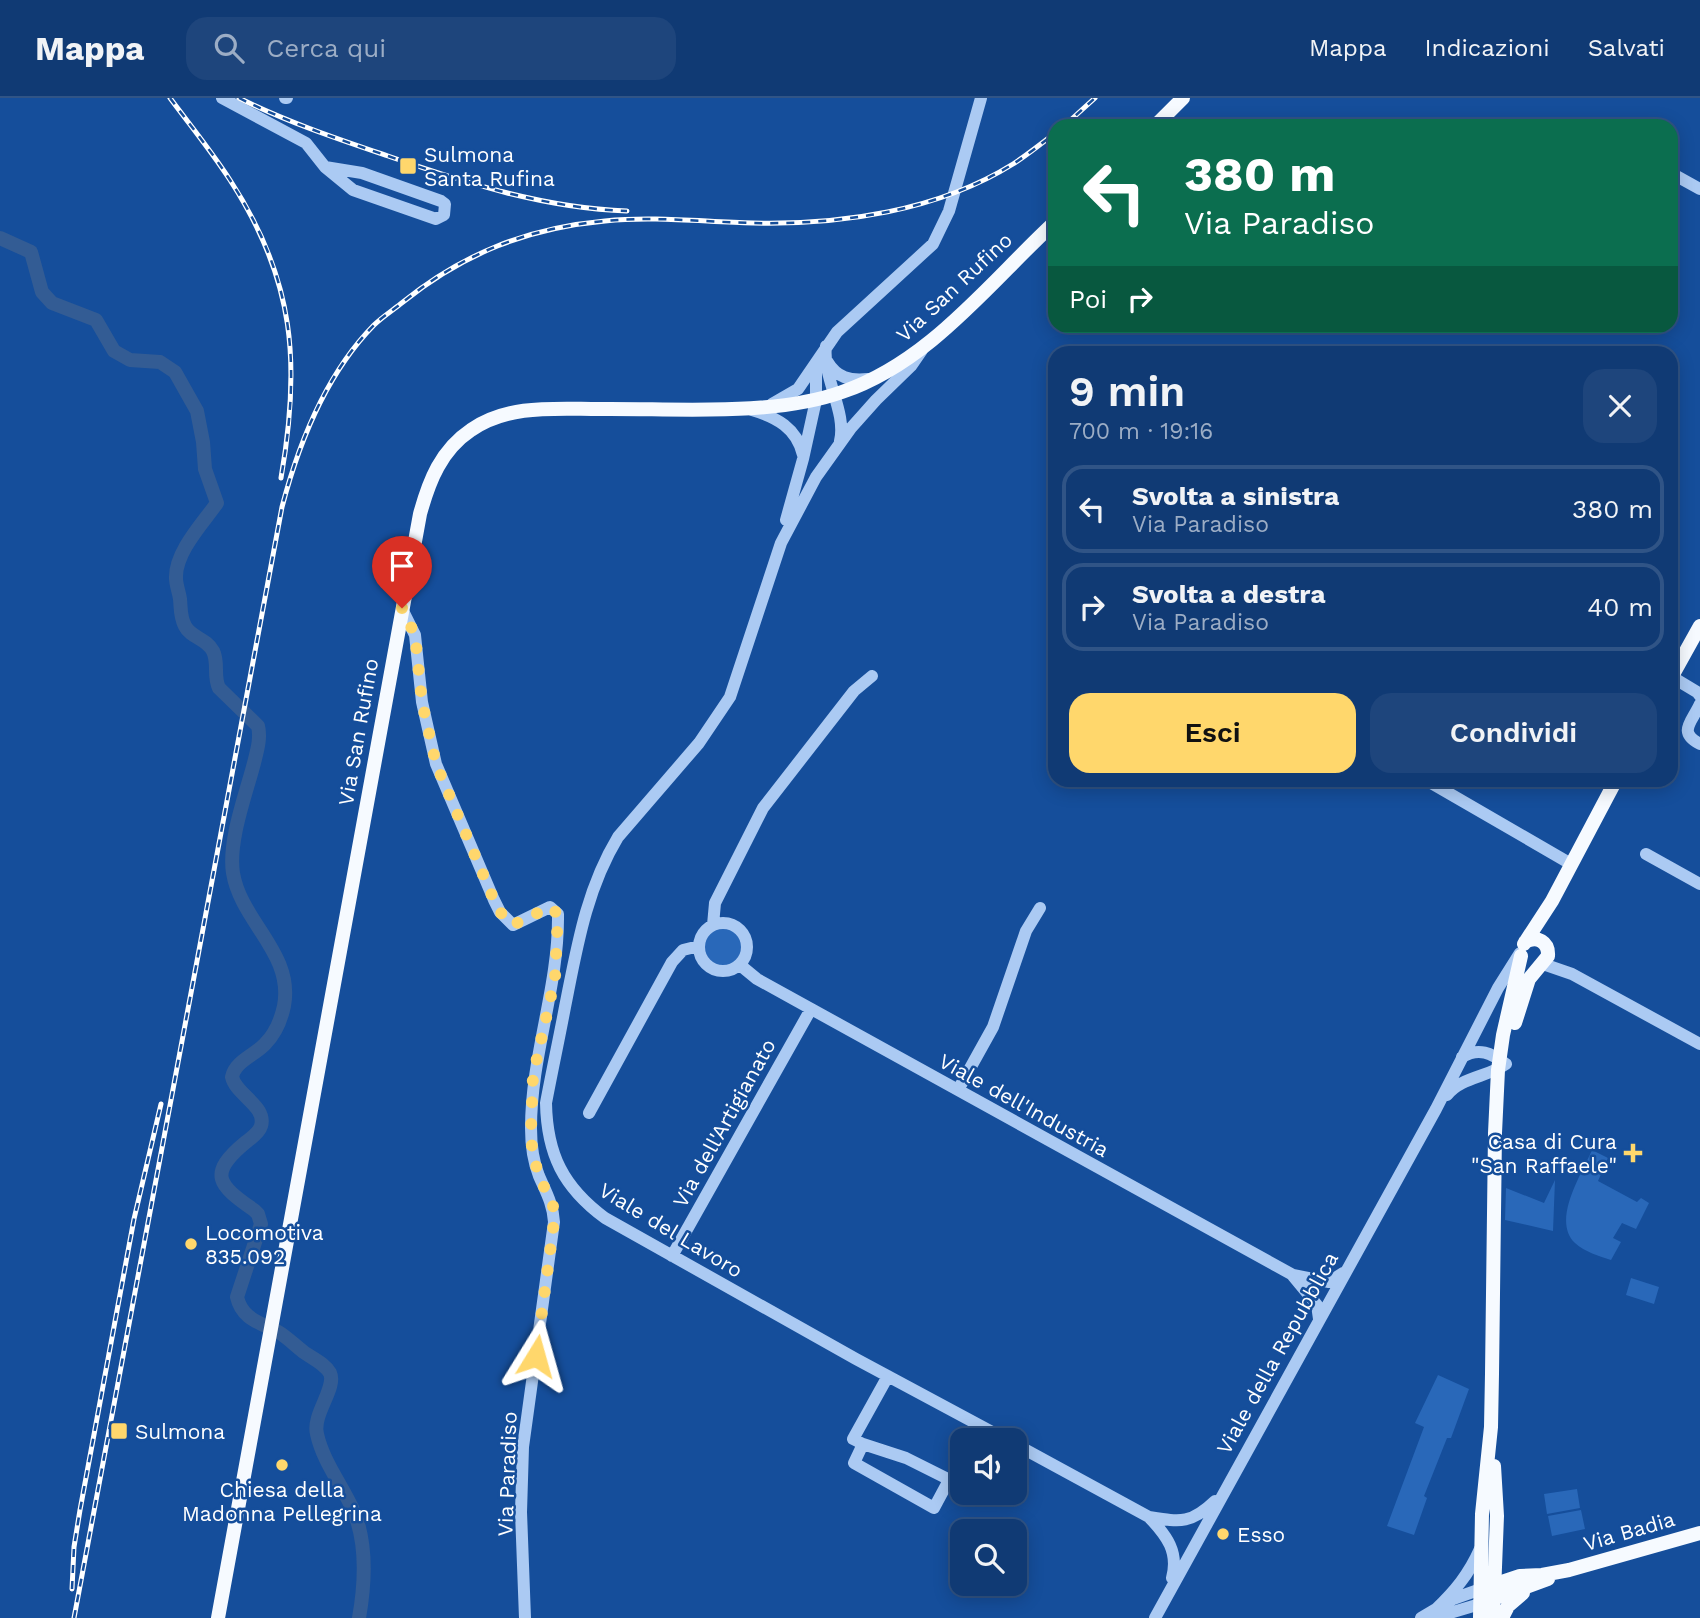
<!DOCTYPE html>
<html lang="it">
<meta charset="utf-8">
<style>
body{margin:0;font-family:"Work Sans",sans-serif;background:#1e457c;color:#f1f3f6;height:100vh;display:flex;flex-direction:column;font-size:26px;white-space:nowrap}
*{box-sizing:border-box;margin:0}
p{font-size:23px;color:#9cadc5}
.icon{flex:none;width:38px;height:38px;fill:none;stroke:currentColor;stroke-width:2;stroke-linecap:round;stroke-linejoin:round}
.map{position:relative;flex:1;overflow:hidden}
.sheet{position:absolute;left:1048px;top:248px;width:630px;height:441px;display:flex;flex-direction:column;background:#103a74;border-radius:21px;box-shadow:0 4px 18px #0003,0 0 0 2px #305486}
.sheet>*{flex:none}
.top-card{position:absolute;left:1048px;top:21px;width:630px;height:214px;border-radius:21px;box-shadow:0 4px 18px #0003,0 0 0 2px #305486;background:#0b6e4f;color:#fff;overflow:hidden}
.tools{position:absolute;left:950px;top:1330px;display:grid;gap:14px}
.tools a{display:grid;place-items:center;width:77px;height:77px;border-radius:14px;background:#103a74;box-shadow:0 4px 18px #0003,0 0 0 2px #305486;font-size:35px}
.pin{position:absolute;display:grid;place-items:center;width:60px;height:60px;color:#fff;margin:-72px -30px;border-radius:50% 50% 50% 0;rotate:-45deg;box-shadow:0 0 7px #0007}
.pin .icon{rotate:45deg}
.me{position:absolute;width:77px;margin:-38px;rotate:8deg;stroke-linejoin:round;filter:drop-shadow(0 0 5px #0008)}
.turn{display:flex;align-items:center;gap:24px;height:147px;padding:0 21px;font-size:32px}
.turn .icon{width:91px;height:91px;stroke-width:2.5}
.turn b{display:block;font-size:49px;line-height:60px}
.then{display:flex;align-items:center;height:66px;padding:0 21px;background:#0003;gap:14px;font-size:26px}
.round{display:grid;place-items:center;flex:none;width:74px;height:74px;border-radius:21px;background:#1e457c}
.headline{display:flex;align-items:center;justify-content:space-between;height:119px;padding:0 21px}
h1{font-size:42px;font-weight:600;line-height:52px}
.cta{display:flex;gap:14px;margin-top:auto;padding:14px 21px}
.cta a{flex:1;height:80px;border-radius:21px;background:#ffd76c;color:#111;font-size:28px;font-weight:600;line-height:80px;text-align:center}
.cta a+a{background:#1e457c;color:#f1f3f6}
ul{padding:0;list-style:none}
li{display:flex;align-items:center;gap:21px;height:88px;margin:0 14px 10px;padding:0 7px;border:4px solid #305486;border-radius:21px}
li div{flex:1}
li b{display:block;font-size:26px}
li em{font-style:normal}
header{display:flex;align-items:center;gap:42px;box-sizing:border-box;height:98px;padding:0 35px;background:#103a74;border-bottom:2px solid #305486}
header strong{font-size:33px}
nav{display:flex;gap:38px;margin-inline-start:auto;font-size:24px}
.search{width:490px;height:63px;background:#1e457c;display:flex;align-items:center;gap:18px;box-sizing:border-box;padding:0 24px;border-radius:21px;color:#9cadc5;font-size:26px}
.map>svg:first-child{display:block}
.green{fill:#2968b9}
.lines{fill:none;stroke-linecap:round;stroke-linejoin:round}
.river{stroke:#335c94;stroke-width:14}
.minor{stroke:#abcaf3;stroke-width:12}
.major{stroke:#f6faff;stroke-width:14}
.rail-casing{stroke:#fff;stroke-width:5}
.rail{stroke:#154e9b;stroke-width:2.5;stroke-dasharray:8;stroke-linecap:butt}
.route{stroke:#ffd76c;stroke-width:12;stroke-dasharray:0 21.6}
.poi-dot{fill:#ffd76c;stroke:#154e9b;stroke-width:2.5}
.labels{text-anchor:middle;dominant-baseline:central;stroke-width:5;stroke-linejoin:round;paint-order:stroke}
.poi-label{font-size:21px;fill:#fff;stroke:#154e9b;text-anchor:start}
.street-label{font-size:21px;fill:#fff;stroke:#154e9b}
</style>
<header>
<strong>Mappa</strong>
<div class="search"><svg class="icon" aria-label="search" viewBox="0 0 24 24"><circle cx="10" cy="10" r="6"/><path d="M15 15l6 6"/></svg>Cerca qui</div>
<nav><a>Mappa</a><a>Indicazioni</a><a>Salvati</a></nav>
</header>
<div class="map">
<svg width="1700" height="1520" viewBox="0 0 1700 1520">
<rect width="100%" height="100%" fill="#154e9b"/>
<path class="green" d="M703 849a20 20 0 1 1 40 0a20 20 0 1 1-40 0Z
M1592,1052L1608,1060L1598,1083L1637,1104L1641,1100L1649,1105L1636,1131L1622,1125L1613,1140L1621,1144L1611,1162C1599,1158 1585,1154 1575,1145C1551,1122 1582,1076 1592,1052Z
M1555,1082L1553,1133L1505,1122L1506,1090L1544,1105Z
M1631,1180L1659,1189L1654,1206L1626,1197Z
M1438,1277L1469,1291L1451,1340H1447L1424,1398L1427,1400L1414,1437L1387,1428L1424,1329L1415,1325Z
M1577,1391L1580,1410L1547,1416L1544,1396Z
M1581,1412L1585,1431L1552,1438L1548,1418Z"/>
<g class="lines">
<path class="river" d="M0,140L31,154L42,194L52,205L96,222L114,253L130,262L160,264L175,274L197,313L203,344L205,371L217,405C203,425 175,454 176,480C176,487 179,494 180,501C181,511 180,519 185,528C191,540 206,540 213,553C219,565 213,578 219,590L258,628C261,640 257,653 254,665C246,696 228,743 233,775C241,824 294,855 284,908C281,922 275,936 265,946C255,957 235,963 232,979C236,997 267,1008 261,1028C259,1035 251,1040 246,1044C207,1076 218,1087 254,1112L258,1116L261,1126L237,1199C242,1222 262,1225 280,1235C289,1241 297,1249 305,1255C314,1261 325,1266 330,1275C337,1290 312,1316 317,1336C323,1364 343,1388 354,1414C367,1446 365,1486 359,1520"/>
<path class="minor" d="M222,0L306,45L325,69L353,92L436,121L444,117L445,106L441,103L362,75L325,69
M285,0H287
M1671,75L1700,91
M826,248C822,279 847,314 840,343
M922,252L911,268L876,302L851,330L816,379L781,445L730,599L699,645L618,739C586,792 577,849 565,909C559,941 552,973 546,1005C547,1056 563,1089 605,1120L856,1261L1007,1342
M827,263C837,280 850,283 868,281
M772,306L798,291L837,234L933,146L949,113L981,0
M752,312C776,319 797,330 803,357
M786,422L803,361L816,302V269
M402,511L415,537L422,604L436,666L494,802L500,814L513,827L550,809L558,816C559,889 531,957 531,1030C531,1047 533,1063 539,1078C546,1094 553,1106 554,1124L523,1349L521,1414L525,1520
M1672,579L1697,594L1700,598
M1700,606C1692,624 1677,634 1700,646
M1426,682L1571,766
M1646,756L1700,786
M699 849a24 24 0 1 1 48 0a24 24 0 1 1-48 0Z
M713,827L715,805L763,710L854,593L872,578
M1543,866L1572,876L1700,946
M740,867L757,881L1293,1177L1329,1184L1343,1175
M958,992L993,929L1026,833L1040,810
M1447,997C1461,979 1488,979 1506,966C1491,955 1479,949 1462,959
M589,1015L672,864L683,852L699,848
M672,1158L811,911
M1293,1178L1317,1207L1319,1221
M888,1278L853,1341L863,1346L854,1365L934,1410L949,1382
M863,1346L906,1360L962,1388
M1015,1346L1149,1419C1167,1438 1179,1454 1172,1480
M976,1395H977
M1149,1419C1181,1424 1191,1426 1215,1403
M1435,1512C1455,1493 1469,1476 1480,1451
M1155,1520L1436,1011L1498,890L1520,855
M1421,1520L1453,1501L1481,1491
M1433,1520L1480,1506"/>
<path class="major" d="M1155,28L1183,0
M1671,580L1700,528
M1524,846L1552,803L1616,682
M1515,925L1529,881L1548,858C1549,844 1537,837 1525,844
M1481,1491L1520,1478L1542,1477L1569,1472L1700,1435
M1485,1504L1548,1481
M218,1520L420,416C429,383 441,352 471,332C508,306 556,311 599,311C674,310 772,319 842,294C930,264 989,185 1055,124
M1480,1520L1482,1416L1491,1329L1492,1276L1495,1035L1498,972L1503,937L1521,858
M1493,1520L1497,1418L1494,1368
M1502,1520L1508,1508L1523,1495"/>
<defs>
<path id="rail" d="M170,0C190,27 212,54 230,82C295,182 301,266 281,380
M239,0C287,24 338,41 388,58C466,85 544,110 627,113
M1064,28L1095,0
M72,1491L74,1449L80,1412L134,1121L161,1006
M74,1520L282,409C299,344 326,276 374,227C382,219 393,212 403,204C464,155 528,130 605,123C654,118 704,124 753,125C840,127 938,113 1013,66C1027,57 1041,46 1055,35"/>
</defs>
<use href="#rail" class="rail-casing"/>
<use href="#rail" class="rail"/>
</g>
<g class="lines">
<path class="route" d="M402,510L415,537L422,604L436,666L494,802L500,814L513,827L550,809L558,816L555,880L533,978L531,1030L532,1050L538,1076L553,1108L554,1124L536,1258"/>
</g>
<g class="poi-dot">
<rect x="399" y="59" width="18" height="18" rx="3.5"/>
<path d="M1629.5 1044.5h7v7h7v7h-7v7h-7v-7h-7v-7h7z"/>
<circle cx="191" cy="1146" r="7"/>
<rect x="110" y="1324" width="18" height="18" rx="3.5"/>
<circle cx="282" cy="1367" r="7"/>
<circle cx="1223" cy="1436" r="7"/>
</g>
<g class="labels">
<g class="poi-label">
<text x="424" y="56">Sulmona<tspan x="424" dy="24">Santa Rufina</tspan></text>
<text x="1617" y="1043" text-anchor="end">Casa di Cura<tspan x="1617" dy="24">"San Raffaele"</tspan></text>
<text x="205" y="1134">Locomotiva<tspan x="205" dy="24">835.092</tspan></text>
<text x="135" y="1333">Sulmona</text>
<text x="282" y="1391" text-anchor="middle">Chiesa della<tspan x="282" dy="24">Madonna Pellegrina</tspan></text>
<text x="1237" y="1436">Esso</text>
</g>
<g class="street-label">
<text transform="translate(954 189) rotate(-43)">Via San Rufino</text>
<text transform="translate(358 634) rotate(-80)">Via San Rufino</text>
<text transform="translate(1024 1007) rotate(29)">Viale dell'Industria</text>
<text transform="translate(724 1025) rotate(-61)">Via dell'Artigianato</text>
<text transform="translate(671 1132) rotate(31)">Viale del Lavoro</text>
<text transform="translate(1277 1255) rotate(-61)">Viale della Repubblica</text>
<text transform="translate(507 1376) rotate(-88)">Via Paradiso</text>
<text transform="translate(1629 1433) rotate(-16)">Via Badia</text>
</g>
</g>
</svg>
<div class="tools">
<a><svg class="icon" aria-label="sound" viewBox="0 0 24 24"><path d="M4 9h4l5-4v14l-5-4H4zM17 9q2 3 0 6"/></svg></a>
<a><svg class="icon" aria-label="search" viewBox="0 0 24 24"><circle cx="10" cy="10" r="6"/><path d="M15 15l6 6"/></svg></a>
</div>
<div class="pin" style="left:402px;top:510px;background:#d93025"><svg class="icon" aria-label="arrive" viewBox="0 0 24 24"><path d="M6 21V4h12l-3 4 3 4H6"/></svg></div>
<svg class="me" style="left:536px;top:1258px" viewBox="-20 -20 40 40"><path d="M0-17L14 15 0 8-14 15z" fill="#ffd76c" stroke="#fff" stroke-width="4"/></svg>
<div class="top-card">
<div class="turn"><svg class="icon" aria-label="left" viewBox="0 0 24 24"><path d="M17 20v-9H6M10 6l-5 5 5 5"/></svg><div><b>380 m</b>Via Paradiso</div></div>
<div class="then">Poi<svg class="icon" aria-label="right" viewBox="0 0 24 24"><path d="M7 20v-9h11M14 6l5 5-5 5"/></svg></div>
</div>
<section class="sheet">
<div class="headline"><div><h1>9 min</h1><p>700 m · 19:16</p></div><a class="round"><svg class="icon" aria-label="close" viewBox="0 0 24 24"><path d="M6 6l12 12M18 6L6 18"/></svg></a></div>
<ul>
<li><svg class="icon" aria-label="left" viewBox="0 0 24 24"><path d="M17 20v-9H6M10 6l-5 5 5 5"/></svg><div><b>Svolta a sinistra</b><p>Via Paradiso</p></div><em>380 m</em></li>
<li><svg class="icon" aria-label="right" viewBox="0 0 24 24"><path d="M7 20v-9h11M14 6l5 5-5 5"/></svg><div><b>Svolta a destra</b><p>Via Paradiso</p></div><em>40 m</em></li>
</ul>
<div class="cta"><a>Esci</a><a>Condividi</a></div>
</section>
</div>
